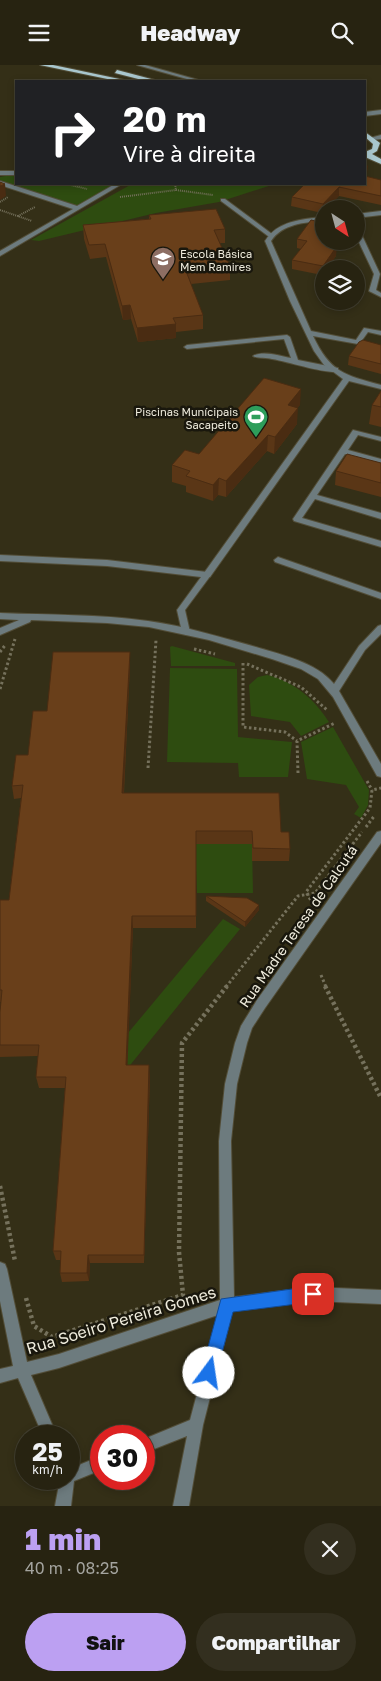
<!DOCTYPE html>
<html lang="pt">
<meta charset="utf-8">
<style>
body{margin:0;font-family:"Golos Text",sans-serif;background:#332f1f;color:#f1f3f6;height:100vh;display:flex;flex-direction:column;font-size:19px;white-space:nowrap}
*{box-sizing:border-box;margin:0}
p{font-size:16px;color:#a4a49f}
.icon{flex:none;width:28px;height:28px;fill:none;stroke:currentColor;stroke-width:2;stroke-linecap:round;stroke-linejoin:round}
.map{position:relative;height:1441px;overflow:hidden}
.drawer{display:flex;flex-direction:column;background:#272311;flex:1}
.drawer>*{flex:none}
.guide{position:absolute;left:15px;top:15px;width:351px;height:105px;border-radius:0px;box-shadow:0 2px 8px #0003,0 0 0 1px #434031;background:#202124;color:#fff;overflow:hidden}
.needle{width:32px;rotate:144deg}
.fabs{position:absolute;left:315px;top:135px;display:grid;gap:10px}
.fabs a{display:grid;place-items:center;width:50px;height:50px;border-radius:50%;background:#272311;box-shadow:0 2px 8px #0003,0 0 0 1px #434031;font-size:25px}
.speed{position:absolute;left:15px;top:1360px;display:flex;gap:10px;font-size:25px;font-weight:700;text-align:center}
.speed>*{display:grid;place-content:center;width:65px;height:65px;border-radius:50%;background:#272311;box-shadow:0 2px 8px #0003,0 0 0 1px #434031;line-height:1}
.speed small{font-size:12px;font-weight:400}
.speed .limit{border:8px solid #d22;background:#fff;color:#111}
.pin{position:absolute;display:grid;place-items:center;width:42px;height:42px;color:#fff;margin:-21px;border-radius:10px;box-shadow:0 2px 8px #0006}
.me{position:absolute;width:55px;margin:-28px;rotate:14deg;stroke-linejoin:round;filter:drop-shadow(0 0 4px #0008)}
.turn{display:flex;align-items:center;gap:18px;height:105px;padding:0 25px;font-size:22px}
.turn .icon{width:65px;height:65px;stroke-width:2.5}
.turn b{display:block;font-size:35px;line-height:42px}
.round{display:grid;place-items:center;flex:none;width:52px;height:52px;border-radius:26px;background:#332f1f}
.summary{display:flex;align-items:center;justify-content:space-between;height:85px;padding:0 25px}
h1{font-size:30px;font-weight:800;line-height:38px;color:#bca0f2}
.action{display:flex;gap:10px;margin-top:auto;padding:10px 25px}
.action a{flex:1;height:58px;border-radius:30px;background:#bca0f2;color:#111;font-size:20px;font-weight:800;line-height:58px;text-align:center}
.action a+a{background:#332f1f;color:#f1f3f6}
header{display:flex;justify-content:space-between;align-items:center;height:65px;padding:0 25px;background:#272311;font-size:22px;font-weight:800}
.map>svg:first-child{display:block}
.green{fill:#2e4c10}
.lines{fill:none;stroke-linecap:round;stroke-linejoin:round}
.lane-casing{stroke:#524d37;stroke-width:2}
.street-casing{stroke:#524d37;stroke-width:2}
.primary-casing{stroke:#524d37;stroke-width:2}
.path-far2{stroke:#75715c;stroke-width:2;stroke-dasharray:1 1;stroke-linecap:butt}
.path-far1{stroke:#75715c;stroke-width:3;stroke-dasharray:2.5 2.5;stroke-linecap:butt}
.path{stroke:#75715c;stroke-width:4.5;stroke-dasharray:3 3;stroke-linecap:butt}
.lane{fill:#6d7b7e;fill-rule:evenodd}
.street{fill:#6d7b7e;fill-rule:evenodd}
.primary{fill:#a9c7ce;fill-rule:evenodd}
.wall{fill:#5a3616}
.shaded-wall{fill:#4a2c12}
.building{fill:#693f1a;stroke:#4a2c12}
.route{fill:#1a73e8;stroke:#114b97}
.labels{text-anchor:middle;dominant-baseline:central;stroke-width:5;stroke-linejoin:round;paint-order:stroke}
.far-poi-label{font-size:11px;fill:#efecdd;stroke:#19170d;text-anchor:start}
.street-label{font-size:14px;fill:#efecdd;stroke:#19170d}
.near-street-label{font-size:16px;fill:#efecdd;stroke:#19170d}
</style>
<header><svg class="icon" aria-label="menu" viewBox="0 0 24 24"><path d="M4 6h16M4 12h16M4 18h16"/></svg>Headway<svg class="icon" aria-label="search" viewBox="0 0 24 24"><circle cx="10" cy="10" r="6"/><path d="M15 15l6 6"/></svg></header>
<div class="map">
<svg width="381" height="1441" viewBox="0 0 381 1441">
<rect width="100%" height="100%" fill="#342f17"/>
<path class="green" d="M16,109V119H116L77,142L0,115V112Z
M132,119H275L219,137L156,148L39,176L31,175Z
M172,581L235,598V601H171L170,582Z
M170,603L237,604L238,672L292,677L288,712H239L238,698L167,697Z
M267,610C294,616 315,635 329,657L301,671L290,657L251,651L249,620L258,612Z
M333,662L369,725L368,740L361,753L354,749L359,742L346,720L307,714L301,677Z
M142,779H252L253,828H197L196,806H141Z
M223,854L240,864L127,1004L128,968Z"/>
<g class="lines">
<defs>
<path id="lane" d="M0,106H16V110H0Z
M0,116L77,141L115,119H122L0,191V186L73,144L0,120Z
M221,134H225L272,169V171H268L221,136Z
M287,270L290,272L298,295L338,303V307C321,308 290,297 272,294C266,292 259,294 253,291C263,285 280,291 291,293L284,274L187,284L184,282L187,280Z
M0,490L107,495L207,507L211,510L185,545L190,567L186,570L182,567L177,545L201,512L107,501L0,496Z"/>
<path id="street" d="M137,0H145L202,16H194Z
M381,45V49L365,51V47Z
M381,70V74L373,75L370,73Z
M381,146V150L356,153V149Z
M324,152V156C305,157 282,159 271,176L311,266L356,275L364,263L381,266V270L368,267L360,278L358,279L313,271C330,307 344,310 381,320V324L349,316L210,512H204V508L343,314L324,300L314,286L290,236L265,176C277,156 302,154 324,152Z
M356,162L359,164L380,209L376,225L381,228V232L369,226L374,209L356,171Z
M353,365L381,372V376L358,370L348,385L381,394V398L345,389L317,430L381,448V454L315,434L302,453L381,476V482L294,456L293,454Z
M278,492L381,528V534L275,497L274,495Z
M0,548C49,550 99,549 148,556C185,561 220,572 256,582C282,590 316,597 334,619L359,581L378,561L381,560V569L365,585L339,626L381,699V712L377,711L333,632L318,614L301,604L272,594L209,575L149,562L107,558L31,555L30,557L0,570V563L19,555L0,554Z
M381,766V778L265,943L252,963L247,978L237,1019L231,1076L234,1232L313,1222L381,1225V1239L313,1236L232,1246L203,1360L189,1441H173L187,1371L144,1388V1374L190,1355L218,1250L59,1303L31,1310L57,1371H43L18,1313L0,1318V1304L13,1301L0,1236V1197L5,1199L7,1204L27,1297L59,1289L220,1235L219,1076L225,1019L235,978L241,961L257,935L377,767Z
M101,1391V1405L74,1416L71,1441H55L60,1414H69V1404Z"/>
<path id="primary" d="M40,0H53L129,16H117Z
M117,5L155,15L156,16H146L115,8Z
M365,67L380,78L377,86L372,89L381,94V99L365,92V87L372,84L373,79L365,72Z"/>
</defs>
<use href="#lane" class="lane-casing"/>
<use href="#street" class="street-casing"/>
<use href="#primary" class="primary-casing"/>
<path class="path-far2" d="M67,119L87,124
M175,119L176,125L213,130
M120,132L176,125
M0,137L8,132
M0,145L32,156
M18,151L35,142"/>
<path class="path-far1" d="M194,584L215,589
M0,587L6,579
M243,598V662L285,667L297,676
M247,599L301,622L327,645
M0,624L15,574
M148,703L156,575
M298,708L297,676L335,658
M367,716L372,725
M366,762L375,750
M313,839L306,827L370,743L372,725L381,723
M321,910L326,922
M226,922L298,831L315,828L362,767"/>
<path class="path" d="M325,921L381,1033
M0,1121L15,1196
M26,1233L34,1261L52,1272L183,1230L179,1187L182,978L227,921"/>
<use href="#lane" class="lane"/>
<use href="#street" class="street"/>
<use href="#primary" class="primary"/>
</g>
<path class="wall" d="M381,115V140L339,131L324,144V147L322,148L291,141L292,132Z
M149,150L225,164V178H220L230,201V215L191,219L203,250V264L176,267V273L138,277L131,254L123,255L106,192L90,194L84,174L83,160L149,154Z
M297,174L332,181L336,191L322,210L292,204V195L301,184L297,183Z
M381,280V309L348,300L349,291Z
M381,326V362L369,359L372,340Z
M300,340L297,343V359L274,389L267,386L226,432L218,430L213,436L186,427V421L172,417V400L199,389Z
M381,398V432L335,420L336,406Z
M130,587V600L124,728L281,767L290,784L289,796H252V779H196V863H133L127,1000L150,1011L144,1198H90L89,1216L62,1217L60,1208L61,1195H56L53,1186L65,1023H39L36,1012L38,991L0,992V947L1,937H0V835H9L21,733L14,734L12,721L28,690L47,646Z
M206,831L259,845L245,862L206,836Z"/>
<path class="shaded-wall" d="M368,100L367,109L365,111V103Z
M5,119L6,131L0,135V121Z
M339,122V131L327,144H324V147L322,148L323,139Z
M330,176H335L326,189L327,180Z
M337,181L336,191L327,204H324V208L322,210L323,201Z
M130,240L131,254L123,255L122,241Z
M176,259V273L138,277L137,263Z
M301,324L300,340L287,356L288,340Z
M298,343L297,359L274,389L275,372Z
M268,370L267,386L226,432V416Z
M219,413L218,430L213,436V420Z
M130,587V600L123,741L122,728Z
M259,840V845L245,862V857Z
M132,851L133,863L127,1011L126,1000Z
M149,1000L150,1011L144,1198V1190Z
M88,1190L90,1198L89,1216L87,1208Z"/>
<path class="building" d="M365,111L381,115V131L339,122L323,139L292,132L305,119H365Z
M0,117L5,119L0,121Z
M216,144L225,164L214,165L230,201L186,206L203,250L173,253L176,259L137,263L130,240L122,241L105,179L89,180L83,160L151,154L149,150Z
M311,155L324,158V176H330L327,180L337,181L323,201L292,195L307,176L297,174Z
M363,275L381,280V299L349,291L359,277Z
M264,313L301,324L288,340L298,343L275,372L268,370L226,416L219,413L213,420L186,411L190,406L172,400L185,385L199,389Z
M381,326V342L372,340Z
M347,389L381,398V418L336,406Z
M53,587H130L122,728H279L281,767H289L290,784L253,783L252,766H196V851H132L126,1000H149L144,1190H88L87,1208H60L61,1186H53L66,1012H36L39,980H0V947L2,925H0V835H9L23,720L12,721L16,690H28L33,646H47Z
M206,831L247,833L259,840L245,857Z"/>
<path class="route" d="M313,1221L318,1223L320,1229L318,1234L313,1237L233,1247L215,1314L209,1316L204,1314L201,1308L221,1234Z"/>
<defs>
<symbol id="school-pin" viewBox="-11 -11 22 30"><path d="M0 17L-7.5 6A9.5 9.5 0 1 1 7.5 6Z" fill="#8d6e63" stroke="#19170d"/><path d="M0-5L7-2L0 1L-7-2ZM-4 1L0 2.5L4 1V4Q0 6-4 4Z" fill="#fff"/></symbol>
<symbol id="stadium-pin" viewBox="-11 -11 22 30"><path d="M0 17L-7.5 6A9.5 9.5 0 1 1 7.5 6Z" fill="#2e9e5b" stroke="#19170d"/><path d="M0-5a6.5 5 0 1 0 0 10a6.5 5 0 1 0 0-10ZM-3.5-1.8h7v3.6h-7Z" fill="#fff"/></symbol>
</defs>
<g fill-rule="evenodd">
<use href="#school-pin" x="149" y="180" width="28" height="38"/>
<use href="#stadium-pin" x="242" y="338" width="28" height="38"/>
</g>
<g class="labels">
<g class="far-poi-label">
<text x="180" y="188">Escola Básica<tspan x="180" dy="13">Mem Ramires</tspan></text>
<text x="238" y="346" text-anchor="end">Piscinas Munícipais<tspan x="238" dy="13">Sacapeito</tspan></text>
</g>
<g class="street-label">
<text transform="translate(298 861) rotate(-55)">Rua Madre Teresa de Calcutá</text>
</g>
<g class="near-street-label">
<text transform="translate(121 1255) rotate(-17)">Rua Soeiro Pereira Gomes</text>
</g>
</g>
</svg>
<div class="fabs">
<a><svg class="needle" viewBox="-14 -14 28 28"><path d="M0-13l5 13h-10z" fill="#e53935"/><path d="M0 13l5-13h-10z" fill="#a4a49f"/></svg></a>
<a><svg class="icon" aria-label="layers" viewBox="0 0 24 24"><path d="M12 4l9 5-9 5-9-5zM3 14l9 5 9-5"/></svg></a>
</div>
<div class="speed"><div>25<small>km/h</small></div><div class="limit">30</div></div>
<div class="pin" style="left:313px;top:1229px;background:#d93025"><svg class="icon" aria-label="arrive" viewBox="0 0 24 24"><path d="M6 21V4h12l-3 4 3 4H6"/></svg></div>
<svg class="me" style="left:209px;top:1308px" viewBox="-20 -20 40 40"><circle r="19" fill="#fff"/><path d="M0-13L10 11 0 6-10 11z" fill="#1a73e8"/></svg>
<div class="guide">
<div class="turn"><svg class="icon" aria-label="right" viewBox="0 0 24 24"><path d="M7 20v-9h11M14 6l5 5-5 5"/></svg><div><b>20 m</b>Vire à direita</div></div>
</div>
</div>
<section class="drawer">
<div class="summary"><div><h1>1 min</h1><p>40 m · 08:25</p></div><a class="round"><svg class="icon" aria-label="close" viewBox="0 0 24 24"><path d="M6 6l12 12M18 6L6 18"/></svg></a></div>
<div class="action"><a>Sair</a><a>Compartilhar</a></div>
</section>
